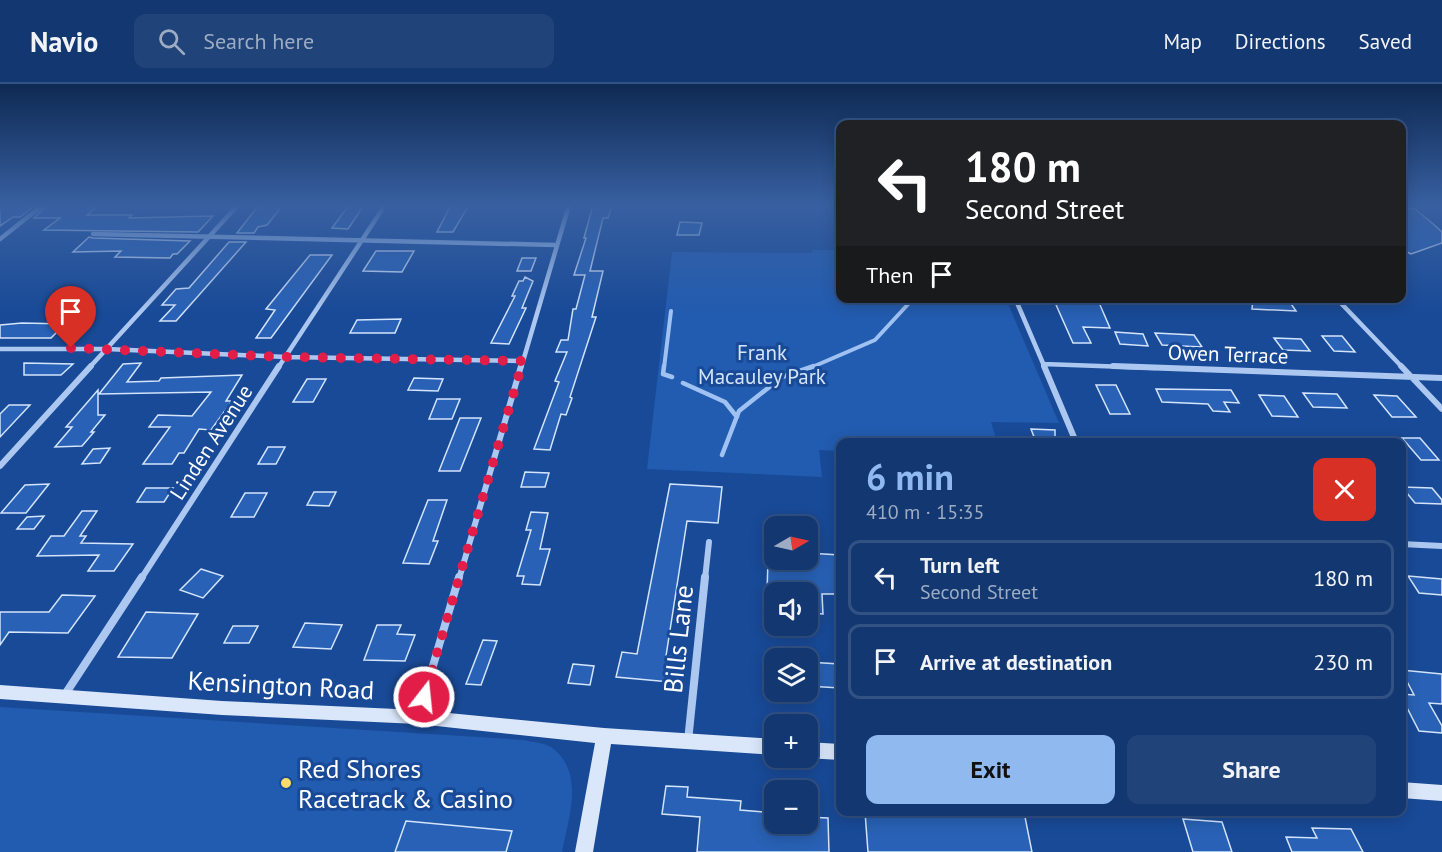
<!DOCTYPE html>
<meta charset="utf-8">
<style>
body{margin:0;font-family:"PT Sans",sans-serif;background:#204379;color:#f1f3f6;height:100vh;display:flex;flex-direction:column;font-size:22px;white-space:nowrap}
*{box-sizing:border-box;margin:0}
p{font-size:20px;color:#9dacc3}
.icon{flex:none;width:33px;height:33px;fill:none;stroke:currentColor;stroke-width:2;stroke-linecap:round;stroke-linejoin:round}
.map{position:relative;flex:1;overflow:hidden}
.details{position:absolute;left:836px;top:354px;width:570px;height:378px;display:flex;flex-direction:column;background:#133871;border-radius:12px;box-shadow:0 3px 15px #0003,0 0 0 2px #325284}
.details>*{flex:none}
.guide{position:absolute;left:836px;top:36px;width:570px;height:183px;border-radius:12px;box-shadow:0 3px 15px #0003,0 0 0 2px #325284;background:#202124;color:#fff;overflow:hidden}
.needle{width:39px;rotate:81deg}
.controls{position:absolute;left:764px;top:432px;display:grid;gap:12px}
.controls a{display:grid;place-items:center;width:54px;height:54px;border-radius:12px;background:#133871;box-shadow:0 3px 15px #0003,0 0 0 2px #325284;font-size:30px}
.pin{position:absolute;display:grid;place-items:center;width:51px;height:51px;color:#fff;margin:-62px -26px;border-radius:50% 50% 50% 0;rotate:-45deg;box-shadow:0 0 6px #0007}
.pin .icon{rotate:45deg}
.me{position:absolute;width:66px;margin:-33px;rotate:16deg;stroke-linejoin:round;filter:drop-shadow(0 0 4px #0008)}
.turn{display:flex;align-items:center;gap:21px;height:126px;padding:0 30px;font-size:27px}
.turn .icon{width:78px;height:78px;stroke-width:2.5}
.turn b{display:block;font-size:42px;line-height:51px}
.then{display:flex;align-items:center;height:57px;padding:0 30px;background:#0003;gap:12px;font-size:22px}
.round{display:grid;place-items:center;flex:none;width:63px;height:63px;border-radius:12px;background:#204379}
.overview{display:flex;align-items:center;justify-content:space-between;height:102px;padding:0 30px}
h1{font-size:36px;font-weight:800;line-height:45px;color:#90b9f0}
.cta{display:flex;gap:12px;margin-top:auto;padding:12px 30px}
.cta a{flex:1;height:69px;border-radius:12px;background:#90b9f0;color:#111;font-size:24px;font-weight:800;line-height:69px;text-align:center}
.cta a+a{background:#204379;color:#f1f3f6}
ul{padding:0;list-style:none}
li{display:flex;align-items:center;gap:18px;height:75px;margin:0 12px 9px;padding:0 18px;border:3px solid #325284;border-radius:12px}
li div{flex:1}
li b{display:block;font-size:22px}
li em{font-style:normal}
header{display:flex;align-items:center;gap:36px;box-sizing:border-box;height:84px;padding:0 30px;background:#133871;border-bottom:2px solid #325284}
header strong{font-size:28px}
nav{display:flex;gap:33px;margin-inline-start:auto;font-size:21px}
.search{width:420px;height:54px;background:#204379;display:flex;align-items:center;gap:15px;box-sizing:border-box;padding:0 21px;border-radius:12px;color:#9dacc3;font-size:22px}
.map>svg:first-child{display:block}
.green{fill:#225cb0}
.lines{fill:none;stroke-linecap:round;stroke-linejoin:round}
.stream-far1{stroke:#9fc2f3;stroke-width:4}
.stream{stroke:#9fc2f3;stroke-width:4.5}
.building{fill:#2861b5;stroke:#d3e4fb;stroke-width:1.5}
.street-far2{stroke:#acc8f1;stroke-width:4.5}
.street-far1{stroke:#acc8f1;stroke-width:6}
.street{stroke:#acc8f1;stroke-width:8}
.secondary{fill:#dae7fb;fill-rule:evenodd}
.route{stroke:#e11d48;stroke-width:10;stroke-dasharray:0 18}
.poi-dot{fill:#ffdb6c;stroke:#194a97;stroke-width:2}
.labels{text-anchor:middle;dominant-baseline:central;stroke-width:6;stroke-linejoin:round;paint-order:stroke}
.park-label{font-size:21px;fill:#d3e4fb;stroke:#194a97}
.street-label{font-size:21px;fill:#fff;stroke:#194a97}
.near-street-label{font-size:26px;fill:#fff;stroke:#194a97}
.near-poi-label{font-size:26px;fill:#fff;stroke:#194a97;text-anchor:start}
</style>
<header>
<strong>Navio</strong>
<div class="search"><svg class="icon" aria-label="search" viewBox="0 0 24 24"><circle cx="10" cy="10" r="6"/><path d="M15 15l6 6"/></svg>Search here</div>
<nav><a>Map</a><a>Directions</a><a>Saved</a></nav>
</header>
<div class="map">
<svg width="1442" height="768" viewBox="0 0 1442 768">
<rect width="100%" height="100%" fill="#194a97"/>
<path class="green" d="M812,166H840V214L1006,215L1059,339L991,338L997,358H840V367L819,366L822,393L647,385L672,168L812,169Z
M0,623L524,656C532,658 544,659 551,663C586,688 568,735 562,768H0Z"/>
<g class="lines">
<path class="stream-far1" d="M664,284L671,227
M810,284L875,256L911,217L908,214"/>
<path class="stream" d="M664,282L663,290L672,293
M683,299L725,318L737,333
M722,371L739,327L782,293L814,282"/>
</g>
<path class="building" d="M0,121H35L20,133H13L0,142Z
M47,121H99L87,131H132L129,134L213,132L198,148L44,146L60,134H34Z
M259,121H283L267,141L258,143L254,149H237Z
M349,121H364L348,145L332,144Z
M451,121H469L453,148H437Z
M593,121H612L608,134H603L590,187H603L592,233H596L570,313L572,314L566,331L561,330L550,366L534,365L559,298L555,297L567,268H556L561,256H568L573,225H576L585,191H574L586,154H584Z
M1401,124L1415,125L1432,139L1442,148V159L1411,170L1401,165Z
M680,138L702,139L699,151H677Z
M89,153L93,154L190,157L177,170H173L170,174L115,173L121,167L73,168Z
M229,158H246L176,237H160L175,221H162L176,205L189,204Z
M376,167H414L402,188L363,187Z
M310,171H332L271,254H256L275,226L266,225Z
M522,174H536L531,187H517Z
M525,193L533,197L522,224H526L509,260L491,259L515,212H512L519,197H523Z
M1053,214H1097L1110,244L1083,243L1091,259H1073Z
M1253,214H1287L1296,227L1252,225Z
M401,235L395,249H350L357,236Z
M22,239L65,240L51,254H0V241Z
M1115,248L1143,250L1148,262L1120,260Z
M1155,249L1194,251L1202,263L1162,261Z
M1322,252H1342L1355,268L1334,267Z
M1274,254L1301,255L1310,267L1283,266Z
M24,279L73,280L61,291H24Z
M141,279L127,298L159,297L161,294L242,291L226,317H232L211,346L199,345L184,369H179L172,380H143L170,343H149L158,331L192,332L211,308L99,310L123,280Z
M414,294L443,295L438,307L408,306Z
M307,295H326L313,318H293Z
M1096,301H1116L1130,330H1110Z
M1156,305L1231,306L1239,319L1224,318L1230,328L1213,327L1208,320L1162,318Z
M98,306V331H105L91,348H94L82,362L55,363L72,343H66Z
M1303,309L1337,310L1347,324L1313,323Z
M1259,311L1284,312L1298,333L1272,332Z
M1374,311L1397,312L1416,333H1392Z
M437,315H460L452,335H429Z
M9,321H30L0,353V330Z
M460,334H481L460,387H439Z
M1031,345L1055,346V358H1036Z
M1402,354H1420L1439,376H1421Z
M268,363H285L276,380H258Z
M110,364L100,379L82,380L93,365Z
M525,388L549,389L545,403H521Z
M49,400L26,429H1L25,401Z
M670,400L722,403L718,439L687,437L666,572L685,574L681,599L616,593L622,568L637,570Z
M1402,403L1432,404L1442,416V420L1415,419Z
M146,404H173L164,418H137Z
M314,408H336L329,422L307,421Z
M245,409H267L254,433H231Z
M428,416H447L433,457H438L429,480L403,479Z
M82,427H97L80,452H86L81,459L133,460L114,487H88L99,471L37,472L51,452H64Z
M531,428L548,429L540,465H550L540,501L522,500L524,492H517L531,446H526Z
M44,432L34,445H17L27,433Z
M807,469L840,471V510H822L823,530L807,529V508H767L768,476H807Z
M201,485L223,492L203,514L180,506Z
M1408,492L1442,495V511L1419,509Z
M62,511L95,512L68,549L9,548L0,561V528H49Z
M146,528L198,530L172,574L118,573Z
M305,539L342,541L331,565L293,563Z
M377,541H401L397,550L415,551L405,577L364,576Z
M233,542H258L249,559H224Z
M483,556L497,557L481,601L466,600Z
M807,578L840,580V604L807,602Z
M573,580L594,582L590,601L568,599Z
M1401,586L1442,590V620L1429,619L1442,642V649L1419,647L1401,612V610L1414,611Z
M666,702L688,703L687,713L741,717L740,726L774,729V740H807V733L828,734L829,768H697L700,733L662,730Z
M865,728H1024L1032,768H868Z
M1183,735L1222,738L1232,768H1193Z
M406,737L512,747L506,768H395Z
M1312,744L1351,745L1363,768H1292L1286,753L1317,754Z"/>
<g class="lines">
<path class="street-far2" d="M93,150L556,161
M0,155L43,121
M1015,214L1045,284
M1336,214L1403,284
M0,265H107L286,273L523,277
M1043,280L1155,284
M89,284L238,121
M278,284L385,121
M521,284L569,121"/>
<path class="street-far1" d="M1044,282L1076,358
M1113,282L1442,294
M1401,282L1442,325
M0,382L91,282
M1401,460L1442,462
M141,495L279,282
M459,495L521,282
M705,495L709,458"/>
<path class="street" d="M64,612L142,493
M418,633L459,493
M688,657L705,493"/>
<path class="secondary" d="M0,601L222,617L418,626L604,644L774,655V671L611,660L593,768H575L595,659L418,640L222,631L0,615Z
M807,658L840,660V676L806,674Z
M1401,698L1442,701V717L1401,714Z"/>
</g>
<linearGradient id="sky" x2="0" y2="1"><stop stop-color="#0e2953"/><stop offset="0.53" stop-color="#3860a1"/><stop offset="1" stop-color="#3860a1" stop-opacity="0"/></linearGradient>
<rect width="1442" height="229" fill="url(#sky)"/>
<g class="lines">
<path class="route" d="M71,264L286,273L523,277L424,613"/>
</g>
<circle class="poi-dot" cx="286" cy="699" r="6"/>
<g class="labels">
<g class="park-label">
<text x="762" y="268">Frank<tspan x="762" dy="24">Macauley Park</tspan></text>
</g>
<g class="street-label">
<text transform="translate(1228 270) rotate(2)">Owen Terrace</text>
<text transform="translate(211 358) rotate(-57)">Linden Avenue</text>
</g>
<g class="near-street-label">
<text transform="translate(678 555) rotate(-84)">Bills Lane</text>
<text transform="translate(281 601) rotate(3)">Kensington Road</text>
</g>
<g class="near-poi-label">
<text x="298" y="684">Red Shores<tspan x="298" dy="30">Racetrack &amp; Casino</tspan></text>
</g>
</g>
</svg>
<div class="controls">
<a><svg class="needle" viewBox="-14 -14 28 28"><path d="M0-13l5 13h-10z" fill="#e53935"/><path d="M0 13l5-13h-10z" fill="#9dacc3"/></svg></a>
<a><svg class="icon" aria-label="sound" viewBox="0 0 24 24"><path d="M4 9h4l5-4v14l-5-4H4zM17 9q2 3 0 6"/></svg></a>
<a><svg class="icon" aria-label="layers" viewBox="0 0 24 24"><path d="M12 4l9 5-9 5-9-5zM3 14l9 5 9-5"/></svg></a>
<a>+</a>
<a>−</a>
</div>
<div class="pin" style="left:71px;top:264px;background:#d93025"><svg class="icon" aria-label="arrive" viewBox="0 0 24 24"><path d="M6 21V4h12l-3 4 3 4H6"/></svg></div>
<svg class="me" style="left:424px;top:613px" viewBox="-20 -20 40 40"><circle r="17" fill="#e11d48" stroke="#fff" stroke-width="3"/><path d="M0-11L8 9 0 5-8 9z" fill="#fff"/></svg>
<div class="guide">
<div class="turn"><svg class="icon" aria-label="left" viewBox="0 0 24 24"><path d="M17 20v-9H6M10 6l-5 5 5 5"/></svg><div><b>180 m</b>Second Street</div></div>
<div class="then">Then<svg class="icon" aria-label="arrive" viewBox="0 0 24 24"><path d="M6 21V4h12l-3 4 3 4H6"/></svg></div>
</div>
<section class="details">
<div class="overview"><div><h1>6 min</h1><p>410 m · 15:35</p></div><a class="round" style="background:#d93025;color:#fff"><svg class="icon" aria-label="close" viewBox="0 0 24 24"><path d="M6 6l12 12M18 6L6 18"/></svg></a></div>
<ul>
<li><svg class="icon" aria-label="left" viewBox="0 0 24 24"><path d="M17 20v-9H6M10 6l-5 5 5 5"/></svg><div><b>Turn left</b><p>Second Street</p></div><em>180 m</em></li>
<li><svg class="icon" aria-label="arrive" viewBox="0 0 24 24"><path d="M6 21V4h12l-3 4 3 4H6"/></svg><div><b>Arrive at destination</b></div><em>230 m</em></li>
</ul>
<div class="cta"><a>Exit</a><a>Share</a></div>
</section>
</div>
